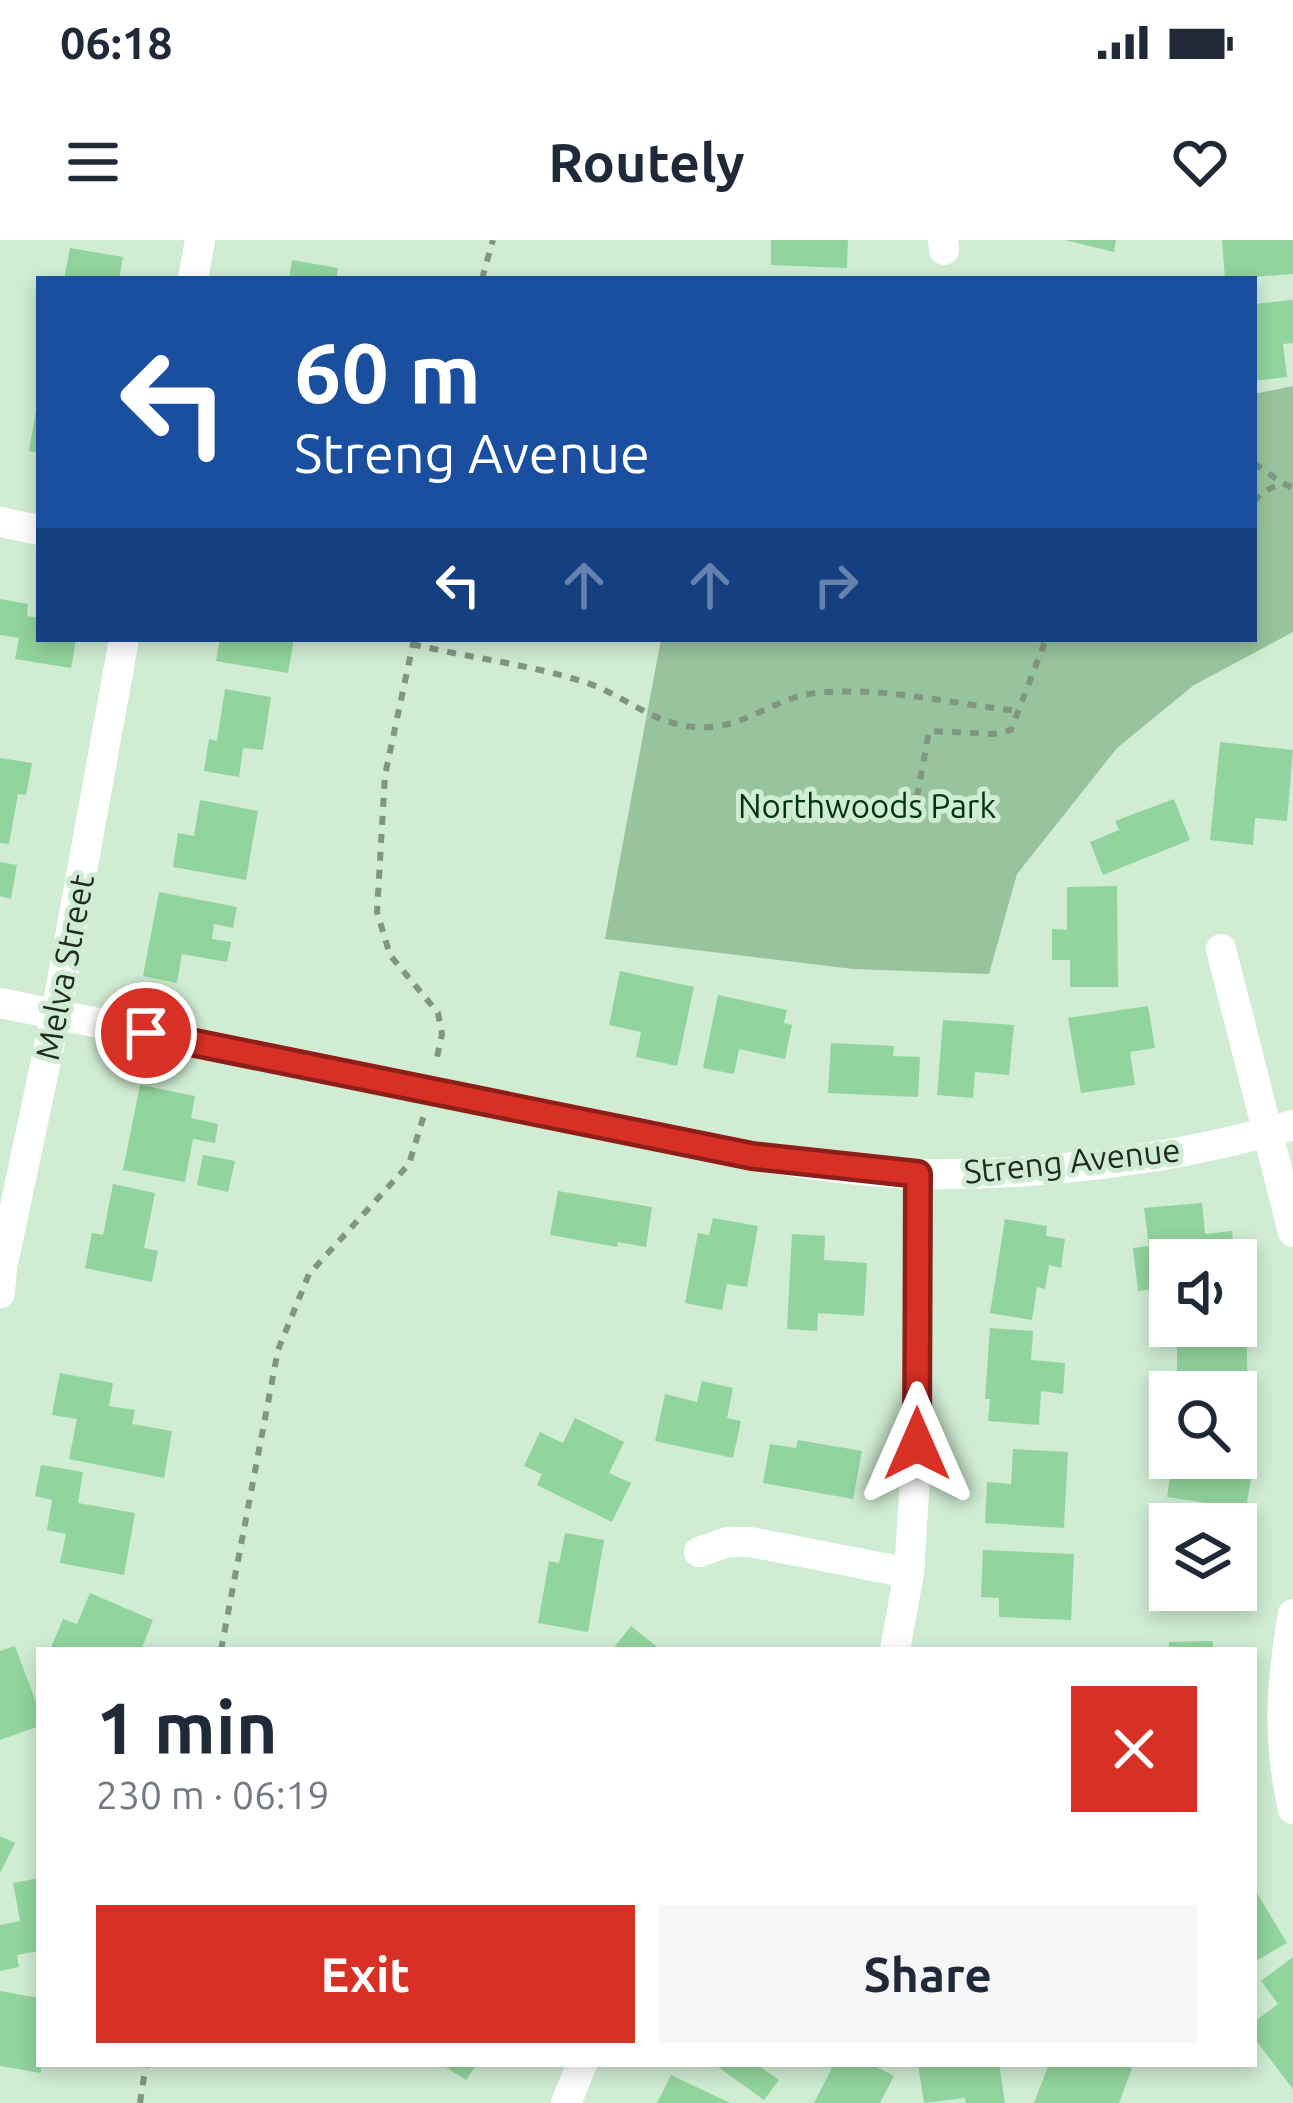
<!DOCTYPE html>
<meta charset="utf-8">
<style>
body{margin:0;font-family:Ubuntu,sans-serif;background:#f6f6f7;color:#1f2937;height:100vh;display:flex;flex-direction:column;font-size:45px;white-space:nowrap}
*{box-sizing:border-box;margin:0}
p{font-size:39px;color:#747a83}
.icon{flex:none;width:66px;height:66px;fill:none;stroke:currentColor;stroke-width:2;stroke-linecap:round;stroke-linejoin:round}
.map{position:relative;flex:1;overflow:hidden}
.details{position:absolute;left:36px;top:1407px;width:1221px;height:420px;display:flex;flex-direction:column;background:#fff;border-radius:0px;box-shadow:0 6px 18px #0003}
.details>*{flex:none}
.guide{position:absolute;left:36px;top:36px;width:1221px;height:366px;border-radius:0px;box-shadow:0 6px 18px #0003;background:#1a4fa0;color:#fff;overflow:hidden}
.controls{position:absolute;left:1149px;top:999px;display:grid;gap:24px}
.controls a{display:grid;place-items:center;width:108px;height:108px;border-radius:0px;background:#fff;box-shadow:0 6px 18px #0003;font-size:60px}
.pin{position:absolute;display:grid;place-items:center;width:102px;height:102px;color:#fff;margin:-51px;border:6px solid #fff;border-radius:50%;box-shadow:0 3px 12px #0007}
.me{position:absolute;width:132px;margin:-66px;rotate:0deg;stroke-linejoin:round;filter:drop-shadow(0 0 9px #0008)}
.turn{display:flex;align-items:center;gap:42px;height:252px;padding:0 60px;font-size:54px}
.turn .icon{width:156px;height:156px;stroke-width:2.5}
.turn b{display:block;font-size:84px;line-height:102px}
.lanes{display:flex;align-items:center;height:114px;padding:0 60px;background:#0003;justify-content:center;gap:60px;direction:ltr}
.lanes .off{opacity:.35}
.round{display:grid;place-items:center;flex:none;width:126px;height:126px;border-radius:0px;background:#f6f6f7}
.head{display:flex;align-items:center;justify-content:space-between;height:204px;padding:0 60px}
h1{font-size:72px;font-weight:700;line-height:90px}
.button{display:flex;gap:24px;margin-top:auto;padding:24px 60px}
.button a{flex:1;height:138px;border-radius:0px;background:#d93025;color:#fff;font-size:48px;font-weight:700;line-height:138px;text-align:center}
.button a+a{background:#f6f6f7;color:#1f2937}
.status{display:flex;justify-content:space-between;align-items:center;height:84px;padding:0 60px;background:#fff;direction:ltr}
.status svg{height:33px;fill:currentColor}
header{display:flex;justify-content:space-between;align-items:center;height:156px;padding:0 60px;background:#fff;font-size:54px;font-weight:700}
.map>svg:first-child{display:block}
.green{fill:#97c49d}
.building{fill:#92d49d}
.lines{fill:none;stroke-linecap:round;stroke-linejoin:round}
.path{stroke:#819583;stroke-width:6;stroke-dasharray:9 9;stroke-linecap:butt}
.minor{stroke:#fff;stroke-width:30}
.route-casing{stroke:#8d1f18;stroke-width:30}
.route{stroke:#d93025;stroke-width:21}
.labels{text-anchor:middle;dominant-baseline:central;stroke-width:10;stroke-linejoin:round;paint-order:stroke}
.park-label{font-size:33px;fill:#013311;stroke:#d0ecd3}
.street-label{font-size:33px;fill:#212b22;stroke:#d0ecd3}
</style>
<div class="status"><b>06:18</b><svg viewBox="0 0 49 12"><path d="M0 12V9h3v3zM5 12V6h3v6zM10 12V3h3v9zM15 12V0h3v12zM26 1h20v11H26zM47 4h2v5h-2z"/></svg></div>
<header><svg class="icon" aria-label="menu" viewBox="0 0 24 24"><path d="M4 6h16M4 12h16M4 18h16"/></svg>Routely<svg class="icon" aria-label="heart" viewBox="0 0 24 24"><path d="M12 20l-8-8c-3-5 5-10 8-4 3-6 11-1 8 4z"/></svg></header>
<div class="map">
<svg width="1293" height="1863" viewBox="0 0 1293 1863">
<rect width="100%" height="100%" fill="#d0ecd3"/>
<path class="green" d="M1293,146V392L1194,445L1117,508L1017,634L989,734L853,729L605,699L661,399H1254V154Z"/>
<path class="building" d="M771,0H848L847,28L771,25Z
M1065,0H1116L1114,12Z
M1222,0H1293V34L1225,39Z
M70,8L123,17L119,39H64Z
M292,20L338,28L336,39H289Z
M1293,60V103L1283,104L1287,137L1254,141V64Z
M37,165H39V213L29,211Z
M0,359L28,364L27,376L39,378V399H76L71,428L15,419L19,398L0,395Z
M220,399H294L288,433L216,421Z
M225,449L271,457L263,510L243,508L239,537L204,531L209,499L217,501Z
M1220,502L1293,510L1287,581L1255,578L1253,605L1210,600Z
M0,518L32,523L26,555L18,554L9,604L0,603Z
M1174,559L1190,600L1103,635L1090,602L1119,590L1115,581Z
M200,560L258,571L246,640L173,627L178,593L194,596Z
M0,622L17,625L11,659L0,656Z
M1117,646L1118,747H1070V720H1052V689L1067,690V647Z
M159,652L237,667L233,688L214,684L212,699L231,702L227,722L182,714L177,743L143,736Z
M620,731L694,747L677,826L636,817L641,792L609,785Z
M718,755L787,770L784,783L792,785L785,819L739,809L734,834L703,828Z
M1148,766L1155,808L1130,812L1135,845L1081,853L1068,778Z
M943,780L1014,785L1009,835L975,832L973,858L937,855Z
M831,803L894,806L893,816L920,817L918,857L828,853Z
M140,845L195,856L191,878L218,884L215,903L193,899L185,942L123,930Z
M203,915L235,921L228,952L197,945Z
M113,944L155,953L144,1008L158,1011L152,1042L85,1028L92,993L103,995Z
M558,951L652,967L646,1007L618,1002L617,1007L550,995Z
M1202,963L1205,994L1232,991L1235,1020H1170V1047L1138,1051L1133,1008L1149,1006L1144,968Z
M713,978L758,986L747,1047L727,1044L722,1070L685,1063L698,993L709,995Z
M1005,979L1047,986L1046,996L1065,999L1061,1028L1049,1025L1045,1049L1037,1047L1032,1080L990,1073Z
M792,994L825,996L824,1020L867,1023L864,1076L818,1073L817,1091L787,1089Z
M1236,1068H1246L1248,1162H1236V1152H1198L1197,1132H1177V1098L1203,1097V1086H1236Z
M990,1088L1033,1091L1031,1120L1065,1123L1063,1154L1041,1151L1039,1185L988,1181L990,1159H985Z
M60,1133L113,1143L109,1166L135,1170L132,1184L172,1191L164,1238L69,1219L77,1179L52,1175Z
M702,1141L733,1148L727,1178L741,1181L733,1218L655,1201L665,1154L697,1162Z
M575,1178L624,1202L609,1233L631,1243L612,1282L537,1245L542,1234L524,1226L540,1192L563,1203Z
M798,1200L862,1211L853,1259L763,1243L770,1204L796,1208Z
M1013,1209L1068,1212L1064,1288L985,1283L987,1242L1011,1244Z
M1173,1218H1226L1224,1228L1252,1232L1246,1269L1167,1257Z
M41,1225L83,1232L78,1263L135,1273L124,1335L60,1323L66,1294L47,1290L52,1260L35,1256Z
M1167,1279L1170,1350H1212L1209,1368L1156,1360Z
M565,1293L604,1300L588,1392L538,1383L549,1321L559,1323Z
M1236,1294L1244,1295L1239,1335H1236Z
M983,1310L1074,1314L1071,1380L999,1377V1358L981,1357Z
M90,1353L153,1380L141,1410H50L63,1379L77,1384Z
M631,1386L661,1410H612Z
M1213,1401V1410H1169V1402Z
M15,1406L39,1470V1486L0,1500V1411Z
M0,1596L15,1603L0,1633Z
M39,1638V1711L17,1715L19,1727L0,1731V1685L20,1681L13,1643Z
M1254,1648L1287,1703L1254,1722Z
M1293,1717V1849L1254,1798V1782L1278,1764L1261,1741Z
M0,1751L39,1758L41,1833L0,1826Z
M441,1824H477L466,1840Z
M714,1824H763L760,1827L779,1840L764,1860Z
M834,1824H871L894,1836L880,1863H814Z
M918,1824H999L1005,1863H966L965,1858L924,1863Z
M1049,1824H1121L1132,1828L1119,1863H1034Z
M671,1835L730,1863H657Z"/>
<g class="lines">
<path class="path" d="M482,39L493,0
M1254,223L1282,243
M1254,262L1261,253L1282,243L1293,248
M414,399L385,535L377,672L390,715L438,773L442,794L436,822
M412,404C469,418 529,424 584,442C623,454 650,483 694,487C744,491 771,458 816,453C883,446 952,464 1018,471
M917,557L929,491L993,494L1011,490L1046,399
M221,1410L278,1110L309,1034L409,924L424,875
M140,1863L146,1824"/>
<path class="minor" d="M943,0L944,10
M193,39L200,0
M0,282L39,290
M1221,709L1293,992
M0,763L752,916C807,923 862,933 917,934C1041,936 1174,920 1293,885
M0,1053L2,1028L56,774L124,399
M699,1312L728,1302H750L909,1333
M1293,1374C1281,1445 1277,1498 1293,1569
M895,1410L909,1333L917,1204L918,934
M566,1863L582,1824"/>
</g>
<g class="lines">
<defs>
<path id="route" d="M146,793L752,916L918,934L917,1204"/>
</defs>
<use href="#route" class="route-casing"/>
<use href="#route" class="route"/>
</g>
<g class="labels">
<g class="park-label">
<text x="867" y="565">Northwoods Park</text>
</g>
<g class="street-label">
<text transform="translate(64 727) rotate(-79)">Melva Street</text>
<text transform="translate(1072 920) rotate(-6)">Streng Avenue</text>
</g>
</g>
</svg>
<div class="controls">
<a><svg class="icon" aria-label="sound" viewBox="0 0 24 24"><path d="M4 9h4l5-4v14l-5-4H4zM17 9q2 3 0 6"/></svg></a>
<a><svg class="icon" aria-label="search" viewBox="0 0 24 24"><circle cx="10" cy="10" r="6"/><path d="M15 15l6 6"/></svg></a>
<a><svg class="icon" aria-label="layers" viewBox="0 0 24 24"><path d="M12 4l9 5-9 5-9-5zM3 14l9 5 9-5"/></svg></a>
</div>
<div class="pin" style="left:146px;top:793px;background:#d93025"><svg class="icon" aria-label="arrive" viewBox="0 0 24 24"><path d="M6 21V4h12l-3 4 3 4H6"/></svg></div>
<svg class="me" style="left:917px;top:1204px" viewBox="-20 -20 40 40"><path d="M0-17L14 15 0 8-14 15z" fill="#d93025" stroke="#fff" stroke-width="4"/></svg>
<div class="guide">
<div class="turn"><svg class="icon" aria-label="left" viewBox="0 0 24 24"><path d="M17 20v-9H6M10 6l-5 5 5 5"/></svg><div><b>60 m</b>Streng Avenue</div></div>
<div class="lanes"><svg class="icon" aria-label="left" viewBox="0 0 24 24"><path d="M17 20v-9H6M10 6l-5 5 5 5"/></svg><svg class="icon off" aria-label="ahead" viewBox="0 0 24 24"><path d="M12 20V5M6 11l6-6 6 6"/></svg><svg class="icon off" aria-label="ahead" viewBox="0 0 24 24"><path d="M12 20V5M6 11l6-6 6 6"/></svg><svg class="icon off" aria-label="right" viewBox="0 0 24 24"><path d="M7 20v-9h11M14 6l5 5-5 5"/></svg></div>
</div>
<section class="details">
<div class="head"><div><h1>1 min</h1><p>230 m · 06:19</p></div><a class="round" style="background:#d93025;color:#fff"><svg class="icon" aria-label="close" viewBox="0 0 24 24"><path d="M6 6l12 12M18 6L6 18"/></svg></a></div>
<div class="button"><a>Exit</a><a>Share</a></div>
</section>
</div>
